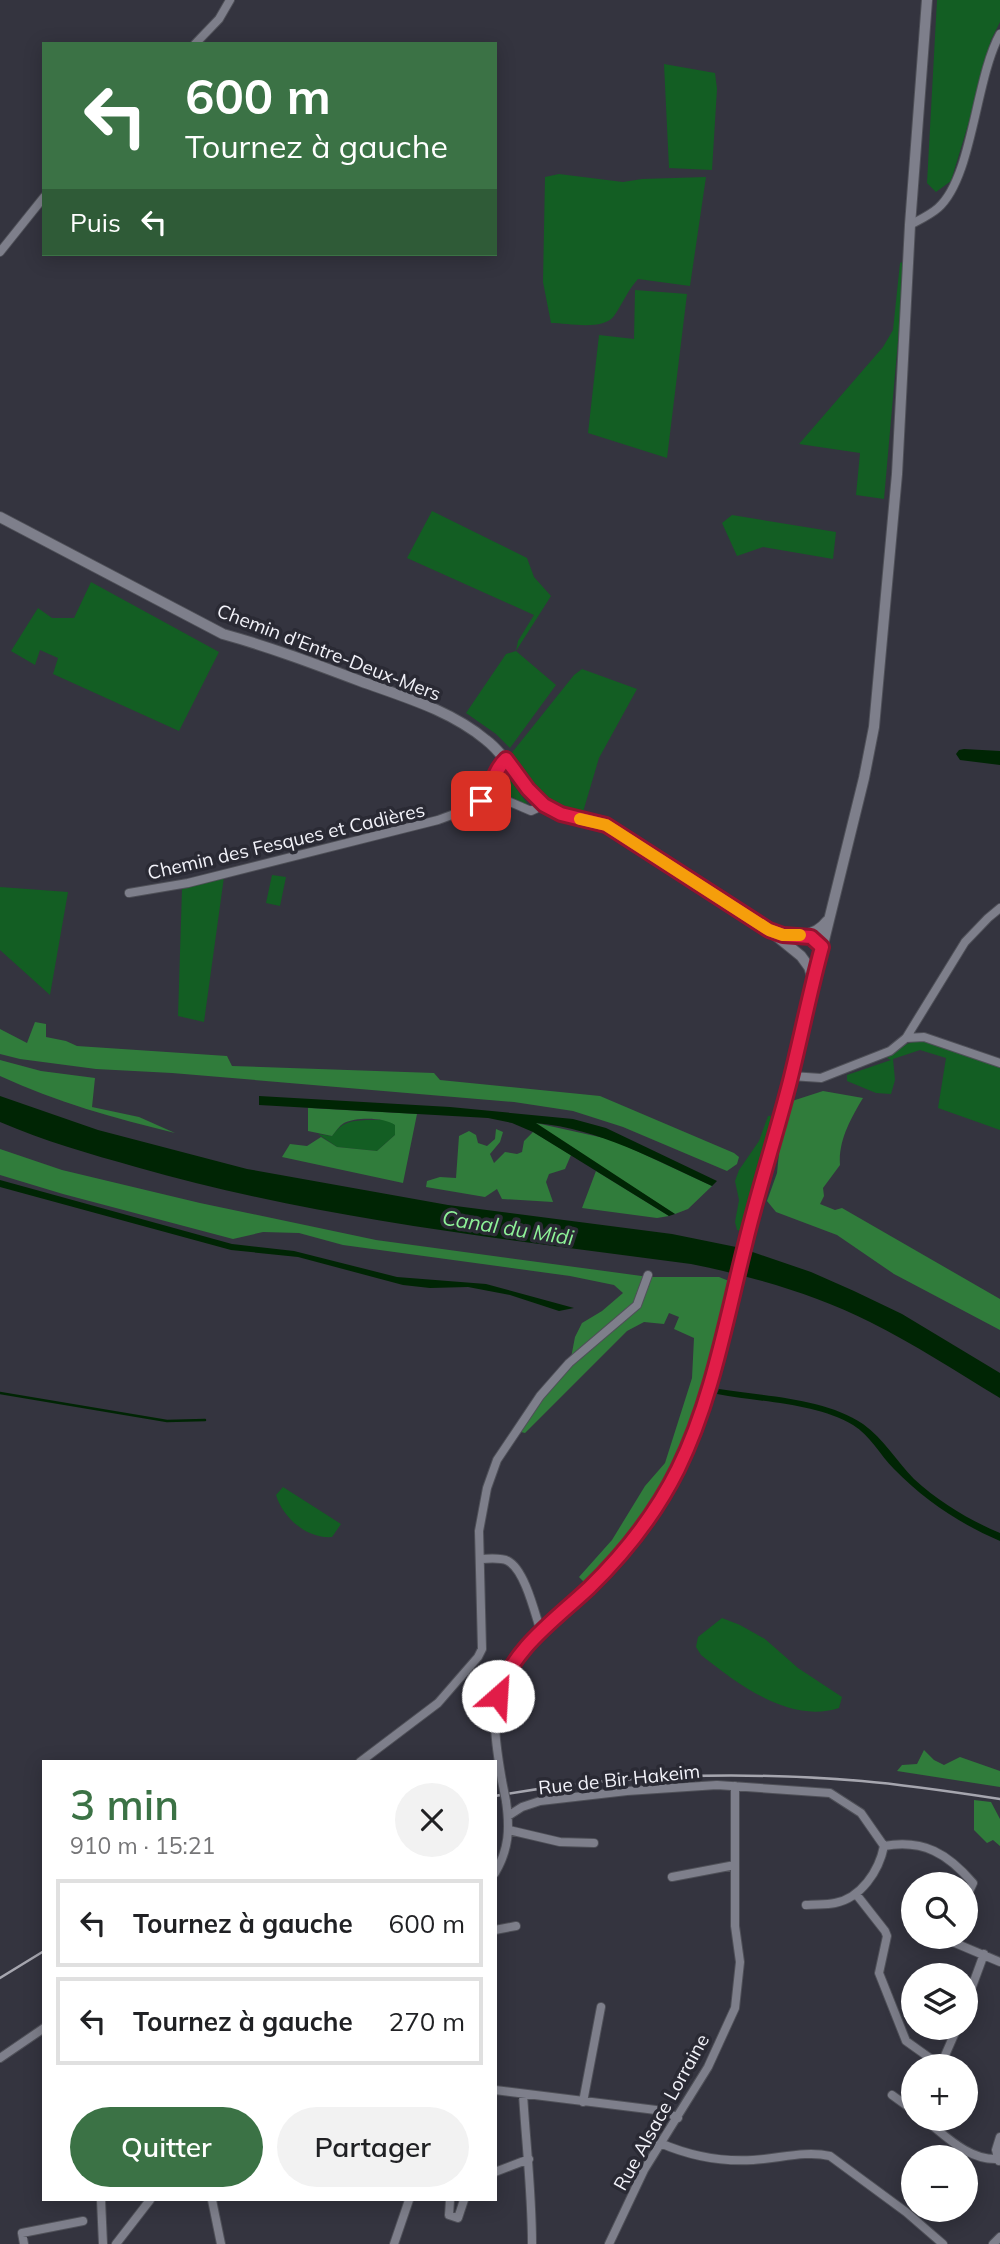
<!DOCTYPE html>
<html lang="fr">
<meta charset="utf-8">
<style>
body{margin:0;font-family:Mulish,sans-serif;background:#f2f2f2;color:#202124;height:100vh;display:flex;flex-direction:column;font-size:26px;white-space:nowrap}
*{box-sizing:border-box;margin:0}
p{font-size:23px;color:#757577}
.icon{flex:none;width:38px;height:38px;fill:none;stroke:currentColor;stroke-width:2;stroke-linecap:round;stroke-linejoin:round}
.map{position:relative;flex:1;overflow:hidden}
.drawer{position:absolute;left:42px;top:1760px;width:455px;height:441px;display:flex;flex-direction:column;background:#fff;border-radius:0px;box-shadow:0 4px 18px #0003}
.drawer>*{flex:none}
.hud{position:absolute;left:42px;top:42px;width:455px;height:214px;border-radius:0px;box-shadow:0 4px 18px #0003;background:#3b7245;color:#fff;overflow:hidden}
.tools{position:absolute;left:901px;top:1872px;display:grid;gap:14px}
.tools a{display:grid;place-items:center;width:77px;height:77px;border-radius:50%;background:#fff;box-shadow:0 4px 18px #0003;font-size:35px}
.pin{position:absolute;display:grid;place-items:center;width:60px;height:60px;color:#fff;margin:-30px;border-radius:14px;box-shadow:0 4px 10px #0006}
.me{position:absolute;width:77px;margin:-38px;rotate:26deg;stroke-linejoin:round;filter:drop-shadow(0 0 5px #0008)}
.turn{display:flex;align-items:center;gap:24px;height:147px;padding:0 28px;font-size:32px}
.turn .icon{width:91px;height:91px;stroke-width:2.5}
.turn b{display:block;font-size:49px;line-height:60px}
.then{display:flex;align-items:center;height:66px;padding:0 28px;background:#0003;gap:14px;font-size:26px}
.round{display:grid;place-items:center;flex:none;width:74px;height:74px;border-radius:37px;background:#f2f2f2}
.overview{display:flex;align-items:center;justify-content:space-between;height:119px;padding:0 28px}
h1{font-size:42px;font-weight:600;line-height:52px;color:#3b7245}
.action{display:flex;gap:14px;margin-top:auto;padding:14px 28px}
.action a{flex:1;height:80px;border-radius:42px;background:#3b7245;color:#fff;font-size:28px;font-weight:600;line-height:80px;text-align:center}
.action a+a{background:#f2f2f2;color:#202124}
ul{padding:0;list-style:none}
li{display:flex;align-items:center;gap:21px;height:88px;margin:0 14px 10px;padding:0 14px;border:4px solid #e0e0e0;border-radius:0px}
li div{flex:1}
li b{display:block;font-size:26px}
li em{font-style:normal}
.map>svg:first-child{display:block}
.green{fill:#135e23}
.forest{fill:#307c3b}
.water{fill:#002504}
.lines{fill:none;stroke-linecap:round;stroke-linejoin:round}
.stream{stroke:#002504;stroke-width:2.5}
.street-casing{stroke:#4f5058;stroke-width:10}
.secondary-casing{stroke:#4f5058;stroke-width:12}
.street{stroke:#7e7f8b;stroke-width:8}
.secondary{stroke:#7e7f8b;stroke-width:10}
.rail{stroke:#a6a6af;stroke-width:2.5}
.street-bridge-casing{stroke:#4f5058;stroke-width:10;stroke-linecap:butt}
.street-bridge{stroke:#7e7f8b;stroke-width:8}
.route-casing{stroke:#92132f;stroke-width:18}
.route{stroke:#e11d48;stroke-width:12}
.slow{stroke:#f59e0b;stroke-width:12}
.labels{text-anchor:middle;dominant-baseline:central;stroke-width:7;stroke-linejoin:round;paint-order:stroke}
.street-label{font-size:19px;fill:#f3f3fa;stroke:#2a2a34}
.water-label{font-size:21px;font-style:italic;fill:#8ef298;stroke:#2a2a34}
</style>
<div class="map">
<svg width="1000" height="2244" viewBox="0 0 1000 2244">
<rect width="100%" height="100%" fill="#34343f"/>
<path class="green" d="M937,0H1000V22L991,40L971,115L951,181L936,192L927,183Z
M664,64L715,73L717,89L712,170L669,168Z
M559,174L623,182L642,179L706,177L690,286L638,279C628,290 623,303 614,316C603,331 568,323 551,323L543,282L545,177Z
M905,261L884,499L856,495L860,453L799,444L883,347L893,330L900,263Z
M635,290L687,294L667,458L588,433L599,335L634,339Z
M432,511L527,558L534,577L551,596L516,651L556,685L510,748L496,734L466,713L506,654L516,651L518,641L534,615L407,558Z
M732,515L836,532L833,559L763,547L737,556L722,523Z
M91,582L219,652L179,731L53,674L58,658L40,650L35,665L11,651L38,608L52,618H74Z
M582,669L637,689L599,758L583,812L559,807L547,799L510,755L574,675Z
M501,767L529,806L496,789L495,778Z
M272,875L286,877L280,906L266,903Z
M224,877L204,1022L178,1016L182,889Z
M0,887L68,892L50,995L0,950Z
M919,1040L933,1042L1000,1066V1130L938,1108L946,1058L920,1050L893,1059L895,1080L891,1094L876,1093L847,1081V1075L891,1060L887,1058L907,1044Z
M768,1116H774L741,1231L737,1230L735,1222L739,1200L735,1181L739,1170L759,1141Z
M366,1120H389L395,1125V1135L377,1151L337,1147L318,1134L332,1136C342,1122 350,1121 366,1120Z
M283,1487L341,1524L332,1537C307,1539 283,1518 276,1495Z
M722,1618L740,1625L765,1639L798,1668L842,1697L839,1708C789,1724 738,1684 701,1655L696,1647L698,1637Z"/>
<path class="forest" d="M35,1022L46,1024V1037L66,1041L77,1046L227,1056L232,1066L434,1073L440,1080L600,1096L734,1153L739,1157L737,1164L727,1171L623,1127L573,1111L514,1102L172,1073L96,1069L20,1059L0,1054V1029L27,1043Z
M0,1060L41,1071L95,1078L92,1107L139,1117L175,1133C114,1118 56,1102 0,1076Z
M823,1091L863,1098C851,1118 838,1141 840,1165L823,1188L824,1196L820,1204L835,1210L842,1208L1000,1299V1330L894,1274L837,1235L776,1212L767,1201L777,1173L781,1134L789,1102Z
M308,1108L417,1114L403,1183L282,1157L290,1144L307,1146L321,1137L337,1147L377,1151L395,1135V1125C384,1117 356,1117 344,1123C339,1126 336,1131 332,1136L308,1131Z
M536,1123L613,1140L712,1186L688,1209L675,1214L535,1125Z
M496,1129L503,1132L500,1142L490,1154L494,1163L505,1152L517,1154L522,1152L524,1141L533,1132L571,1155L565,1169L549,1174L546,1182L553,1202L502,1199L497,1189L485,1197L426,1187L427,1181L440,1177L456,1178L459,1136L469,1131L476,1135L478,1143L487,1146L495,1139Z
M0,1149L62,1170L200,1203L376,1240L649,1277H719L729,1281C719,1322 711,1366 697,1406C674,1473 634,1533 586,1584L579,1577L612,1540L645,1486L665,1463L692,1378L694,1338L674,1329L679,1317L669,1313L664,1324L644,1322L627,1331L525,1433L517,1431L570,1363L575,1337L582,1323L602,1311L623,1293L614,1285L570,1276L343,1245L299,1233L263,1232L233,1239L63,1194L0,1175Z
M596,1171L669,1216L657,1218L582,1208Z
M924,1750L934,1760L944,1765L960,1757L1000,1771V1787L897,1771L902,1765L917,1764Z
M974,1800L991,1802L1000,1819V1846L993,1840L987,1843L974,1830Z"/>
<path class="water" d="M964,749L1000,751V765L960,760L956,754L959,750Z
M0,1096L98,1130L247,1169L448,1205L672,1234L741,1248L811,1272L854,1291L902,1314L1000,1373V1398C957,1372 914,1344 870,1322C814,1294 751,1276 691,1264C505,1239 317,1219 136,1167C90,1154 44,1141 0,1122Z
M259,1096L450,1107L573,1119L606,1128L717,1181L712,1186C655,1160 600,1129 536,1123L675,1214L669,1216L533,1132L512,1123L488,1118L259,1105Z
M0,1180L232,1244L294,1251L397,1277L486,1284L574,1308L559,1311L510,1295L468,1287L430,1288L403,1285L298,1257L231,1250L0,1187Z
M719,1389C763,1396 825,1398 863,1424C884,1439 897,1462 914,1479C939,1502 969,1520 1000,1533V1541C960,1524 924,1500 894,1469C880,1455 870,1435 853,1425C816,1403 759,1402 717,1394Z"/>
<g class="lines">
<path class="stream" d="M0,1393L167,1421L205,1420"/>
<defs>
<path id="street" d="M195,44L219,19L230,0
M910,225C919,220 930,215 938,208C973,177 975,79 1000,34
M0,252L44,197
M506,759L495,770L486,797L496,796L531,811L544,805
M129,893L188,883L438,820L468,809L486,797
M906,1038L924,1037L1000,1063
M791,1076L821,1078L890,1051L906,1038L965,942L988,918L1000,908
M480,1559C488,1559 500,1557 508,1561C525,1570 535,1614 541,1632
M360,1762L438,1703L478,1657L482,1649L479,1531L487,1488L497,1460L540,1396L569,1363L637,1305L648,1275
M502,1781C497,1751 490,1716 501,1686C517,1644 561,1615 592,1585C622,1555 649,1521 670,1485C711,1411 725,1323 745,1243C767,1155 793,1069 814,981
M508,1816L522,1807L540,1801L627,1791L717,1785L830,1793L861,1813L884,1846C924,1839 948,1854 973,1883L966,1898
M509,1830L560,1842L594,1843
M495,1873C509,1849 510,1829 506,1801
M672,1877L735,1865
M856,1894L885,1931L887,1936L879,1973L906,2041L934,2061L943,2060L957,2028
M806,1905C816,1904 826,1905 835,1903C861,1898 879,1871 884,1846
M495,1930L516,1926
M952,1937L955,1943L1000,1962
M966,2003L984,1954
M0,2058L44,2028
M495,2090L664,2111L678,2118
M523,2094C526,2144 532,2193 532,2244
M892,2095L914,2111
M583,2102L601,2007
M924,2119C946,2136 968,2160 997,2159
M660,2143C690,2156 720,2162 753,2160C778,2159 805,2150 830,2156L906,2212L943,2244
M999,2161L996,2150L1000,2137
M495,2172L529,2159
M101,2200L103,2244
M212,2200L221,2244
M450,2200L449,2215L458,2218L464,2200
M24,2244L22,2233L83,2221
M116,2244L150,2200
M394,2244L409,2200
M609,2244L644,2170L708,2067L735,2008L740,1962L735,1926V1786
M993,2244L1000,2237"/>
<path id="secondary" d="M0,517L223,634C270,647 315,664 360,681C404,697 450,710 486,740C510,758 522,792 547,807C569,820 595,819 617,832L769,930L801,956L809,967L813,979
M775,932C792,939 815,937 827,921
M814,981L864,778L874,727L897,474L910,225L927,0"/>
</defs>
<use href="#street" class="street-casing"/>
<use href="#secondary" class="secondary-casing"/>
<use href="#street" class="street"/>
<use href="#secondary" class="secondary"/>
<path class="rail" d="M495,1796C616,1774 740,1771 862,1781C908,1785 954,1792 1000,1799
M0,1978L44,1951"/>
<defs>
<path id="street-bridge" d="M502,1781L506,1801"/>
</defs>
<use href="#street-bridge" class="street-bridge-casing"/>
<use href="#street-bridge" class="street-bridge"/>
</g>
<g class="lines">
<defs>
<path id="route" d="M481,801C492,792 492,772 506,759L528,789L544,805L561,814L606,825L769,930L783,935L811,937L822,947C810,991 801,1037 790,1081C776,1136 758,1190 745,1245C726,1320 712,1400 678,1469C656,1513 624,1554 589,1588C555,1620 512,1649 498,1696"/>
</defs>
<use href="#route" class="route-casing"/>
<use href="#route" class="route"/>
<path class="slow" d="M580,819L606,825L617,832L769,930L783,935H800"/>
</g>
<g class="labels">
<g class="street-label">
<text transform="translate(329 652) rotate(21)">Chemin d'Entre-Deux-Mers</text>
<text transform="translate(286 841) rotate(-13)">Chemin des Fesques et Cadières</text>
<text transform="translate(619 1779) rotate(-6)">Rue de Bir Hakeim</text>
<text transform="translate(661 2112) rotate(-61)">Rue Alsace Lorraine</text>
</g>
<g class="water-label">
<text transform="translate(508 1227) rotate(9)">Canal du Midi</text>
</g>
</g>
</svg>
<div class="tools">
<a><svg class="icon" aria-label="search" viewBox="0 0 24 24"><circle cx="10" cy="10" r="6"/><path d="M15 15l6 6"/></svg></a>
<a><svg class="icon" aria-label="layers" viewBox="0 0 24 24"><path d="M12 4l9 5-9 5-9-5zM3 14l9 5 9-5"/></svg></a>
<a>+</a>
<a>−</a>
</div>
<div class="pin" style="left:481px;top:801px;background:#d93025"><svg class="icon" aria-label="arrive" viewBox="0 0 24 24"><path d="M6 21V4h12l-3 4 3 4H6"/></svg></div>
<svg class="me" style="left:498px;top:1696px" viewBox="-20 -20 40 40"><circle r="19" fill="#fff"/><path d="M0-13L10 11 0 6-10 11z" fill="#e11d48"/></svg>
<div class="hud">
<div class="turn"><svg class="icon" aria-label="left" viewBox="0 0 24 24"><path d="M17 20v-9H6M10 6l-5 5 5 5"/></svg><div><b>600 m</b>Tournez à gauche</div></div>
<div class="then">Puis<svg class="icon" aria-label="left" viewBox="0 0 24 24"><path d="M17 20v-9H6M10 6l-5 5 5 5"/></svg></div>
</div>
<section class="drawer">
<div class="overview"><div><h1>3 min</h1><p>910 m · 15:21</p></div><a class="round"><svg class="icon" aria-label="close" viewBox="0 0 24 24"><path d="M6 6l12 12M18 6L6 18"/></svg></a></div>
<ul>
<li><svg class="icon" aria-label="left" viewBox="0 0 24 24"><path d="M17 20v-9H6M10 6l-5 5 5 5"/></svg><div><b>Tournez à gauche</b></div><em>600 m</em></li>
<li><svg class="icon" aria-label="left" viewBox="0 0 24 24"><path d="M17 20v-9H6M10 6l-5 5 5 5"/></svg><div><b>Tournez à gauche</b></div><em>270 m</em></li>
</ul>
<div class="action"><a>Quitter</a><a>Partager</a></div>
</section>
</div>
